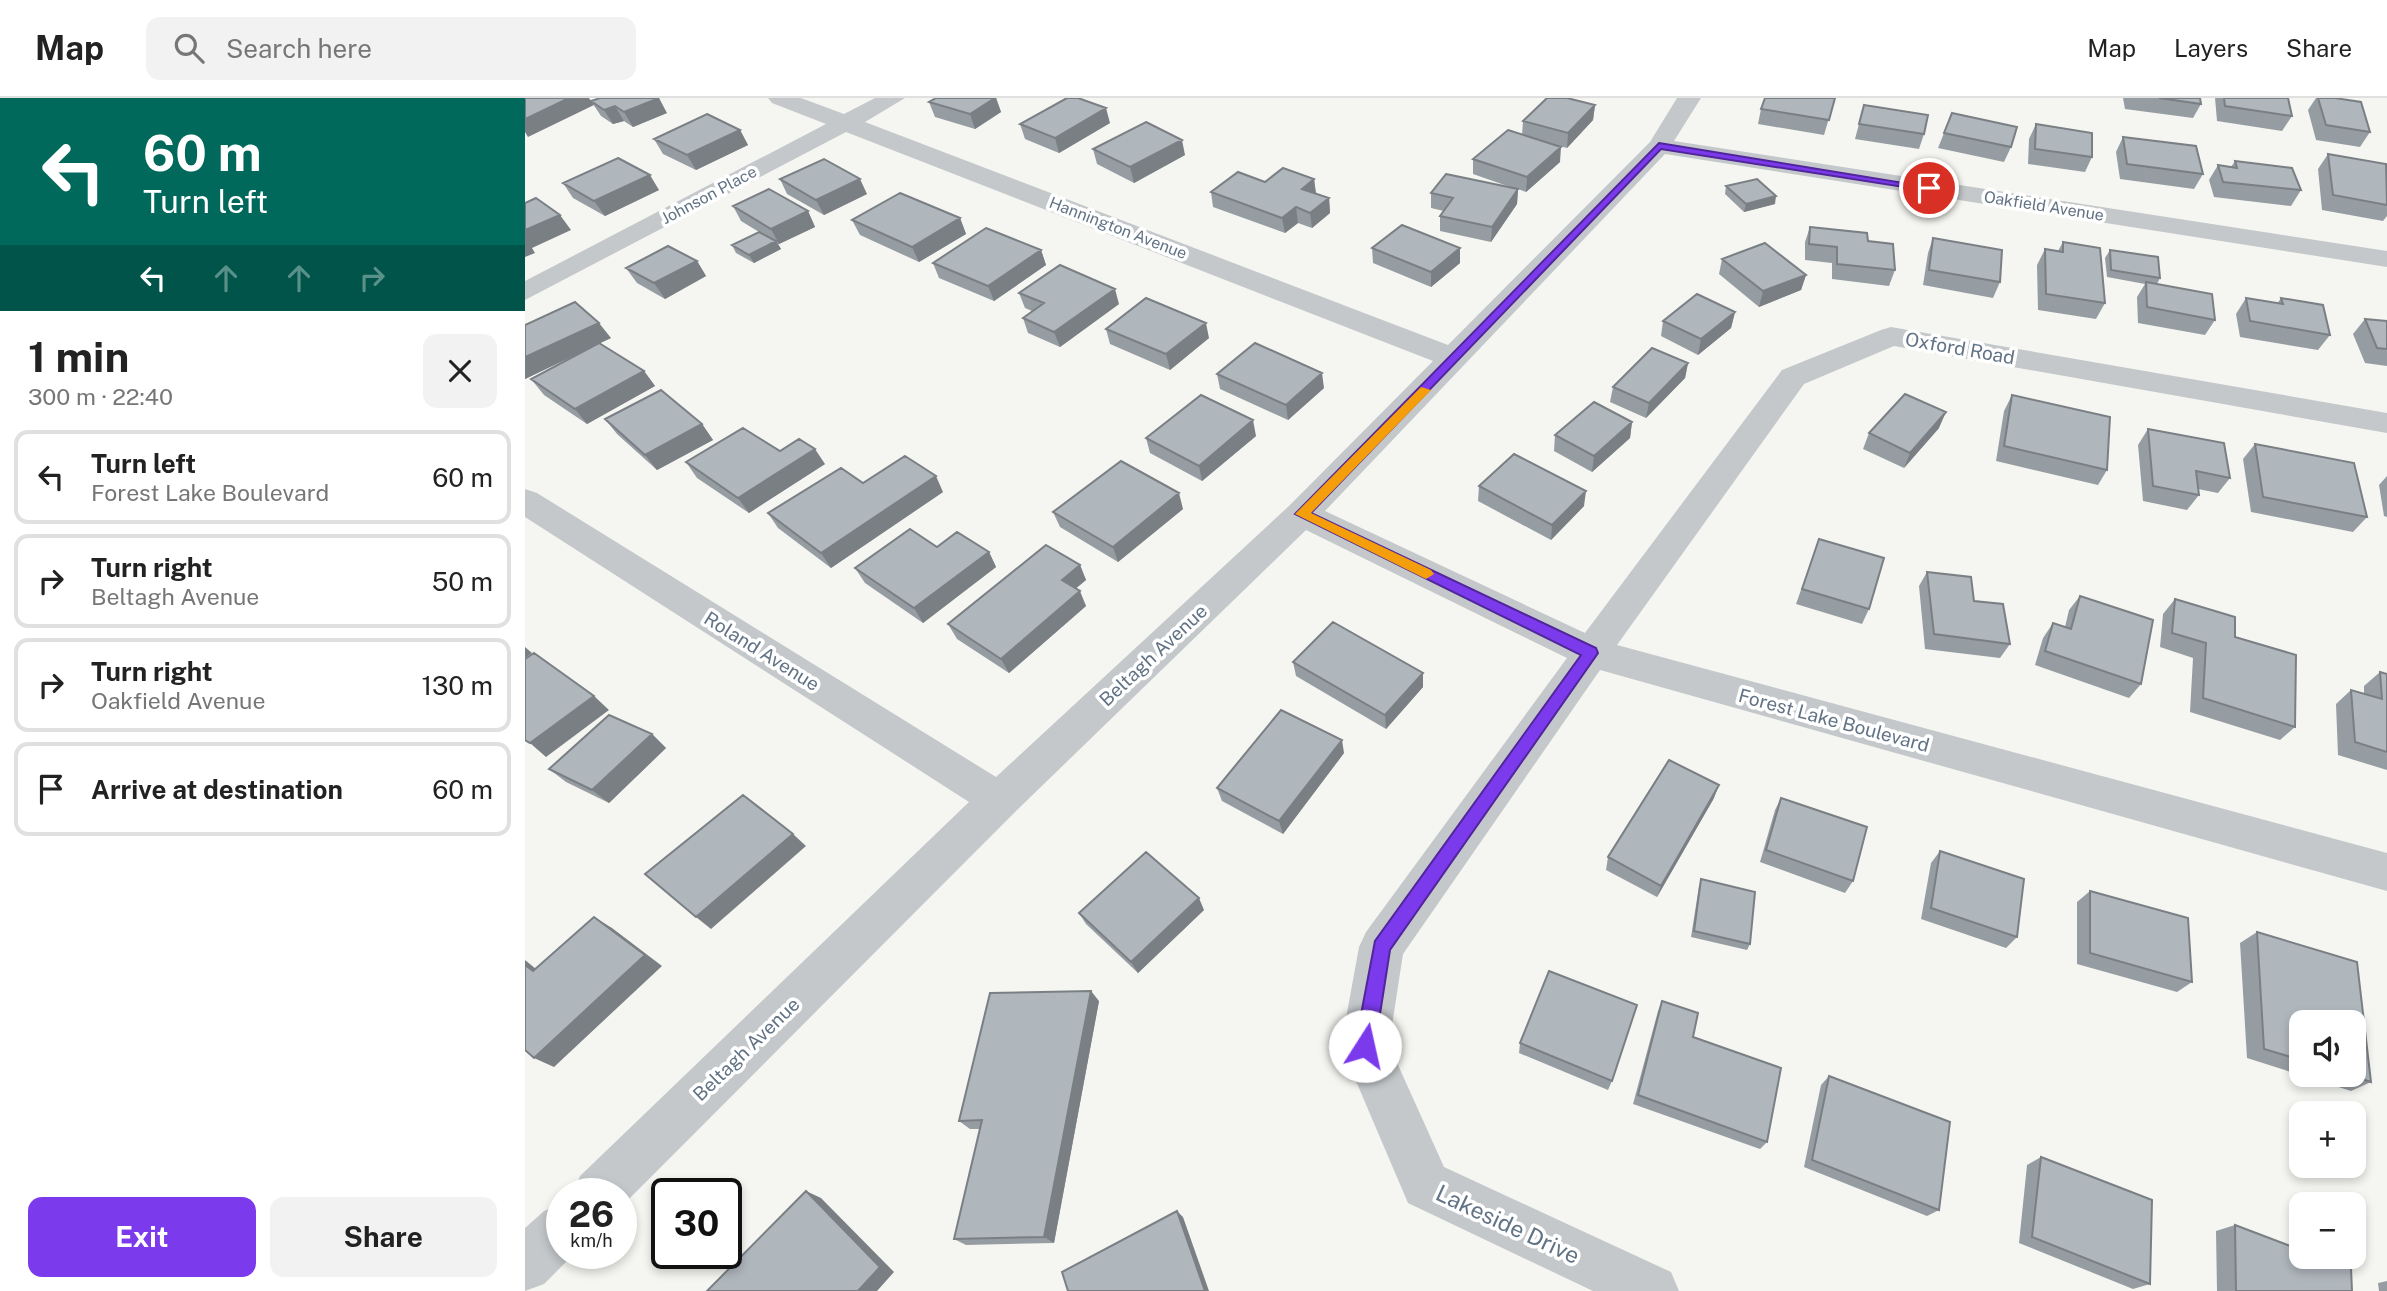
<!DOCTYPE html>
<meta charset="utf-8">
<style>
body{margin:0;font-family:"Public Sans",sans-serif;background:#f2f2f2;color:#222;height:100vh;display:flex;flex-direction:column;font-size:26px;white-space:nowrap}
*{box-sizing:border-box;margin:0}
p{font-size:23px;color:#767676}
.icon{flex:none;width:38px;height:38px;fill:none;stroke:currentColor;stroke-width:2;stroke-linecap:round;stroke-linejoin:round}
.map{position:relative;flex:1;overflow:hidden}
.sheet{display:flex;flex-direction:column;background:#fff;width:525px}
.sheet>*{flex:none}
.hud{background:#00695c;color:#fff;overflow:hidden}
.controls{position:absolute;left:1764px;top:912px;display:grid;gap:14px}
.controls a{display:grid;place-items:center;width:77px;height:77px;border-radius:14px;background:#fff;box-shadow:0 4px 10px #0003;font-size:35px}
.speed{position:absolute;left:21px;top:1080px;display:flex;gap:14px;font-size:35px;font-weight:700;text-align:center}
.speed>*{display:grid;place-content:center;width:91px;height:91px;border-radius:50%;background:#fff;box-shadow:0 4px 10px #0003;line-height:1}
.speed small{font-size:18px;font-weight:400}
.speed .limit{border:4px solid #111;border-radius:10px;background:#fff;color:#111}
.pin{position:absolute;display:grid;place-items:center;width:60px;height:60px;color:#fff;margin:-30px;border:4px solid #fff;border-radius:50%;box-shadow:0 2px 7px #0007}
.me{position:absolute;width:77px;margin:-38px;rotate:10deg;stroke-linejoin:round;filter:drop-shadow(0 0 5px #0008)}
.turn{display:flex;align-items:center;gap:24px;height:147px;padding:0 28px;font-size:32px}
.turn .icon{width:91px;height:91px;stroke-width:2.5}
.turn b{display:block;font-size:49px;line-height:60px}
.lanes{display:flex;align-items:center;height:66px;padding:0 28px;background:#0003;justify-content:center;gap:35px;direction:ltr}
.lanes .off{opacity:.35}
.round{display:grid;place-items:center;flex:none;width:74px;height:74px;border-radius:14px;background:#f2f2f2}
.head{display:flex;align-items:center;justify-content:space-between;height:119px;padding:0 28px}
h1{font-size:42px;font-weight:700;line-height:52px}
.action{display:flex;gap:14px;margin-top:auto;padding:14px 28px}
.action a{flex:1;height:80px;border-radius:14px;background:#7c3aed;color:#fff;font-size:28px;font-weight:700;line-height:80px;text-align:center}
.action a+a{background:#f2f2f2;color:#222}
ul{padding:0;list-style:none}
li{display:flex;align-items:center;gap:21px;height:94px;margin:0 14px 10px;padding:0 14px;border:4px solid #e0e0e0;border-radius:14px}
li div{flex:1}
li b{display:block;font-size:26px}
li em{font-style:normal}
header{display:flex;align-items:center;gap:42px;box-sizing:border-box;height:98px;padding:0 35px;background:#fff;border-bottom:2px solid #e0e0e0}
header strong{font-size:33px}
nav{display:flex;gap:38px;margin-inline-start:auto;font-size:24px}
.search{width:490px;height:63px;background:#f2f2f2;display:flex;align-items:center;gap:18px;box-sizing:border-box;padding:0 24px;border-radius:14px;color:#767676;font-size:26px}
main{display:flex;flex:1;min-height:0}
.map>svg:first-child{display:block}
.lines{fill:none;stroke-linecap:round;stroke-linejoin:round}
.minor{fill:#c4c8cb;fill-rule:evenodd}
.wall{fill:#969da2;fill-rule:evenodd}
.shaded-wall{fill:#7a7f84}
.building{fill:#afb6bc;stroke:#7a7f84;stroke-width:2}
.route{fill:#7c3aed;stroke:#51269a;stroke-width:2}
.slow{fill:#f59e0b}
.labels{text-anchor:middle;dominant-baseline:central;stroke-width:7;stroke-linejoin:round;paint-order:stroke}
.far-street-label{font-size:16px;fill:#627385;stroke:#fff}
.street-label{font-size:19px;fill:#627385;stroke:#fff}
.near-street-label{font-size:23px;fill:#627385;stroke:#fff}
</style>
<header>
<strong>Map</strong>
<div class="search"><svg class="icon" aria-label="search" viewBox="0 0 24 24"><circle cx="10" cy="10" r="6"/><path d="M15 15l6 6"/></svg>Search here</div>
<nav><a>Map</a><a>Layers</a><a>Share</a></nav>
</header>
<main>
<section class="sheet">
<div class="hud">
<div class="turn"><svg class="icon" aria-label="left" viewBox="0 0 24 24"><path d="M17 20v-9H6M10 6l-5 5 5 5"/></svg><div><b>60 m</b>Turn left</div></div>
<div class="lanes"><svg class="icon" aria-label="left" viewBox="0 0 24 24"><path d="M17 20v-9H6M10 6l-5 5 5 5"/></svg><svg class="icon off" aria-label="ahead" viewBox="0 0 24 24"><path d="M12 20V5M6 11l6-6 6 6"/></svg><svg class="icon off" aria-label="ahead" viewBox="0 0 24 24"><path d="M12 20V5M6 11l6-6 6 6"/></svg><svg class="icon off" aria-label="right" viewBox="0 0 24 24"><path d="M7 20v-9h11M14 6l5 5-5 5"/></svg></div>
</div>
<div class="head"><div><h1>1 min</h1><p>300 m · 22:40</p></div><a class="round"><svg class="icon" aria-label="close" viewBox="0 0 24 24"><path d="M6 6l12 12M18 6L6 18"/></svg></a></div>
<ul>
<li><svg class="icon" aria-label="left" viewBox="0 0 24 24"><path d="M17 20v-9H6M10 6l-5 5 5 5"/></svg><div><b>Turn left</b><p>Forest Lake Boulevard</p></div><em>60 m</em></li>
<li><svg class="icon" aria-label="right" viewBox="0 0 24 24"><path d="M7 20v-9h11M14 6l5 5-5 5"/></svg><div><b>Turn right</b><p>Beltagh Avenue</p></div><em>50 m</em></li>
<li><svg class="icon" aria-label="right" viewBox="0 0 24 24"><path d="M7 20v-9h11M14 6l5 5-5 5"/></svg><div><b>Turn right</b><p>Oakfield Avenue</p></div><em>130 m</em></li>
<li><svg class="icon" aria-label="arrive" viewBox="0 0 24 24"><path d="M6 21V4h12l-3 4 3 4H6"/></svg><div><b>Arrive at destination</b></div><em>60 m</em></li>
</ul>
<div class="action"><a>Exit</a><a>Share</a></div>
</section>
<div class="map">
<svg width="1862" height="1193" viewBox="0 0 1862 1193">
<rect width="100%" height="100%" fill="#f5f6f1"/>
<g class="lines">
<path class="minor" d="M243,0H276L319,16L350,0H380L340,24L923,247L1125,44L1152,0H1176L1149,43L1862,153V169L1140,56L800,413L1060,535L1257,272L1356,232L1366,229L1862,315V335L1369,248L1279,286L1092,547L1862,755V793L1075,572L878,856L864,947L919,1069L1146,1174L1154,1193H1068L883,1105L816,948L834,849L841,834L1042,560L781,432L489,715L96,1109V1096H48L55,1078L444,704L0,419V391L12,395L471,679L765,407L908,263L321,34L0,202V183L301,26L247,5Z
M37,1105V1155H50L19,1186L0,1193V1130L19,1113Z"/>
</g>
<path class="wall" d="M411,0H471L476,14L450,31L410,19L404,4Z
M1310,0L1299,37L1233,26L1236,11Z
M1598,0H1675L1676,6L1668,20L1600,11Z
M1690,0H1763L1767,18L1757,33L1692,23Z
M1791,0H1810L1845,34L1835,49L1791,42L1783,12Z
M66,3L142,15L108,29L99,23L88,26L76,18Z
M1070,7L1068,22L1042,50L1031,47L1035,64L1001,94L993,91L992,106L966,144L915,133V118L919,113L906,110V95L988,90L948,76V61L997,37L998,23Z
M1339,7L1399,36L1394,51L1330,41Z
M585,25L534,55L500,41L495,26Z
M1511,26L1567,59L1560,74L1503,66L1504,41Z
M215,32L223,47L171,72L138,56L129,41Z
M1419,35L1486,49L1479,64L1413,50Z
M1598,39L1678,76L1669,91L1595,81L1591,54Z
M568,51L660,57L609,85L572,66Z
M1803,56L1862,70V118L1858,123L1797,112L1793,71Z
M1710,63L1776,92L1766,108L1689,99L1684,82L1693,67L1706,69Z
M255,81L342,96L299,117L262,96Z
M789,81L791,96L804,100L805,115L787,130L773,125L760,135L688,109L686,94L740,84Z
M38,85L134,92L80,118L48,100Z
M1201,88L1250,106L1219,114L1200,96Z
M208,108L283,113L290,129L254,146H253L256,151L229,165L211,155L207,147L234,134L216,123Z
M435,120L441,136L394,164L335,137L327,122Z
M1285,129L1343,143L1370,172L1364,188L1307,181V165L1280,162V144Z
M1408,140L1475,184L1468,200L1398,187L1403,155Z
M1538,144L1580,205L1571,221L1513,212L1512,167L1520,151L1533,153Z
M847,150L935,165L906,189L848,165Z
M516,152L521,167L469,203L414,180L408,165Z
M1585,152L1635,180L1632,186L1690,222L1680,237L1613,225L1612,199L1620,186L1582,179L1580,160Z
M1197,161L1281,177L1276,192L1234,209L1194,176Z
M172,163L181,178L140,201L112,185L101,170Z
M494,195L594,206L535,249L503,235L498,220L507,213L500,210Z
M1721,200L1752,206L1756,200L1805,237L1793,252L1715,239L1711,216Z
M1210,214L1206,230L1173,257L1136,238L1138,223Z
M1840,221L1862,223V268L1840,265L1828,236Z
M0,227L86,240L75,245L119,273L130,288L62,326L19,297L6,281L56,254L0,281Z
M581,231L684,240L645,272L585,246Z
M1163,265L1160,280L1121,320L1085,304L1088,289Z
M692,276L799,290L763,322L695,291Z
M1487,297L1582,372L1573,387L1471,363L1479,313Z
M80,321L177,326L188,342L132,372L92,336Z
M1107,324L1105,340L1067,374L1029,353L1030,337Z
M1414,330L1379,370L1338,351L1344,335Z
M1623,331L1705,380L1693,395L1673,391L1674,397L1662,412L1618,403L1613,347Z
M731,338L677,383L625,355L621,340Z
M1730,346L1842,419L1828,434L1726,414L1718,361Z
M161,364L300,366L224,415L172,380Z
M1862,378V419L1859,418L1854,387Z
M338,385L418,394L306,470L253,430L243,415Z
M954,388L1059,408L1026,442L953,403Z
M658,411L593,464L535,429L528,414Z
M1294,441L1344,511L1337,526L1271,506Z
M412,449L464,454L471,469L398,525L340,485L330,470Z
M555,467L561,482L551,490L561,508L484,575L432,541L423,526Z
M1402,474L1449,503L1485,546L1475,560L1400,551L1394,488Z
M1555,498L1616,586L1604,600L1510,567L1518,540L1528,525L1540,529L1544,512Z
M1650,501L1710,539L1770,629L1755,642L1665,614L1668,560L1635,549L1638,516Z
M768,564L898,575V589L861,631L771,578Z
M1855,574L1862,576V672L1813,657L1811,606L1826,592L1839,596V588Z
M127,636L141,650L84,705L41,684L24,671Z
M819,655L758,736L697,703L692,690Z
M1189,700L1132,799L1081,772L1083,759Z
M1256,700L1328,783L1320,795L1235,764L1250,712Z
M1415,753L1492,839L1481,850L1396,821L1406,765Z
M1176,781L1225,846L1222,852L1166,839L1174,788Z
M1565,793L1667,884L1652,894L1552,866V804Z
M679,812L613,875L561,826L554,815Z
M1732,834L1846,984L1826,993L1722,960L1715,845ZM1776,924L1829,976H1776Z
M574,903L529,1145L441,1147L429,1141L455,1031H445L434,1023Z
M1137,903L1168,939L1242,1044L1235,1051L1108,1006L1133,913Z
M995,945L1087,983L1083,992L994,955Z
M1304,978L1414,1112L1402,1118L1279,1069L1296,987Z
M1516,1059L1625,1186L1608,1191L1494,1145L1502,1067Z
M1710,1127L1827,1193H1692L1691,1133Z
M1862,1183V1193H1854L1853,1185Z"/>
<path class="shaded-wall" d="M44,0H64L69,7L3,39L0,34V21Z
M134,0L142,15L108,29L99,14Z
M470,0H471L476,14L450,31L445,16Z
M1070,7L1068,22L1042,50L1043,35Z
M90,8L99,23L88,26L79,12Z
M581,10L585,25L534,55L530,40Z
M215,32L223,47L171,72L162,57Z
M657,42L660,57L609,85L605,69Z
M1036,49L1035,64L1001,94L1002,79Z
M125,77L134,92L80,118L69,103Z
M335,81L342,96L299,117L291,102Z
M789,81L791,96L777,91Z
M993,91L992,106L966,144L967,129Z
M1251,98L1250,106L1219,114L1221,106Z
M804,100L805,115L787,130L785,115Z
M771,109L773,125L760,135L757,120Z
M283,113L290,129L254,146L246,131Z
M35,117L46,132L7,150L10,155L0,159V132Z
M435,120L441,136L394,164L387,149Z
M251,143L256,151L229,165L224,157Z
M935,150V165L906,189V174Z
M516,152L521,167L469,203L463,188Z
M172,163L181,178L140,201L129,185Z
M1281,177L1276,192L1234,209L1238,193Z
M590,191L594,206L535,249L529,234Z
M1210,214L1206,230L1173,257L1176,241Z
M74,225L86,240L0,281V259Z
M681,225L684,240L645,272L641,256Z
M1163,265L1160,280L1121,320L1124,305Z
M119,273L130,288L62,326L50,311Z
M797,275L799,290L763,322L761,307Z
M1421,314L1414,330L1379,370L1385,355Z
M728,322L731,338L677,383L674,368Z
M1107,324L1105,340L1067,374L1069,358Z
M177,326L188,342L132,372L120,357Z
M290,351L300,366L224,415L213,400Z
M411,378L418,394L306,470L296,455Z
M1061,393L1059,408L1026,442L1027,427Z
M654,395L658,411L593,464L588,449Z
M464,454L471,469L398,525L389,510Z
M555,467L561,482L543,497L537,482Z
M555,493L561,508L484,575L476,561Z
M0,549L7,555L0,560Z
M898,575V589L861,631L860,617Z
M69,598L84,612L21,659L5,645Z
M127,636L141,650L84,705L67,692Z
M817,642L819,655L758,736L754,723Z
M1194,687L1189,700L1132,799L1136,788Z
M268,736L281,748L186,831L171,819Z
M674,800L679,812L613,875L606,864Z
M69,819L87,830L137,868L29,969L9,960Z
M0,862L27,884L8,873L0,867Z
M566,893L574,903L529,1145L519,1139Z
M281,1093L296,1100L369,1174L352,1193H333Z
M652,1113L658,1119L684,1193H680Z"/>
<path class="building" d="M0,0H44L0,21Z
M75,0H134L99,14L90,8L79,12L66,3Z
M411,0H470L445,16L404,4Z
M542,0H553L581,10L530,40L495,26Z
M1022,0H1042L1070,7L1043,35L998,23Z
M1240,0H1310L1304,22L1236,11Z
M1634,0H1675L1676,6Z
M1699,0H1763L1767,18L1700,8Z
M1793,0H1810L1836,4L1845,34L1801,27Z
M1339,7L1403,17L1399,36L1334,26Z
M1427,15L1492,29L1486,49L1419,35Z
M182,16L215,32L162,57L129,41Z
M621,24L657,42L605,69L568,51Z
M1511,26L1567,35V59L1510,51Z
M983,32L1036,49L1002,79L948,61Z
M1598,39L1671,48L1678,76L1602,66Z
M1803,56L1861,66L1862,107L1808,97Z
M93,60L125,77L69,103L38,85Z
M299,61L335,81L291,102L255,81Z
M1710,63L1767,70L1776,92L1698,84L1693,67L1712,70Z
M758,70L789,81L777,91L804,100L785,115L771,109L757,120L686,94L713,74L740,84Z
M921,76L993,91L967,129L915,118L928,100L906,95Z
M1232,81L1251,98L1221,106L1201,88Z
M244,91L283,113L246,131L208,108Z
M375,95L435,120L387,149L327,122Z
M11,100L35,117L0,132V105Z
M877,127L935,150L906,174L847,150Z
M1285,129L1342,135L1343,143L1368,146L1370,172L1312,166V149L1284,146Z
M461,130L516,152L463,188L408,165Z
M234,134L251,143L224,157L207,147Z
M1408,140L1477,152L1475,184L1404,172Z
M1538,144L1575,150L1580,205L1521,196L1520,151L1538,154Z
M1240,145L1281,177L1238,193L1197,161Z
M143,148L172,163L129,185L101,170Z
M1585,152L1633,159L1635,180L1586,172Z
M535,167L590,191L529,234L498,220L519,205L494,195Z
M1621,184L1687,196L1690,222L1622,209Z
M1172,196L1210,214L1176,241L1138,223Z
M621,200L681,225L641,256L581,231Z
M1721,200L1758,206L1756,200L1798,207L1805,237L1725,223Z
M50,204L74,225L0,259V227Z
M1840,221L1862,223V251L1852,250Z
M74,245L119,273L50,311L6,281Z
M730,245L797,275L761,307L692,276Z
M1127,250L1163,265L1124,305L1088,289Z
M136,292L177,326L120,357L80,321Z
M1380,296L1421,314L1385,355L1344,335Z
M676,297L728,322L674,368L621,340Z
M1487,297L1585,319L1582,372L1479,348Z
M1069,304L1107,324L1069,358L1030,337Z
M218,330L255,353L274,341L290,351L213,400L161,364Z
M1623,331L1699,345L1705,380L1671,373L1674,397L1628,388Z
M1730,346L1829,365L1842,419L1738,399Z
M989,356L1061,393L1027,427L954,388Z
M380,358L411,378L296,455L243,415L316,370L338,385Z
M596,363L654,395L588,449L528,414Z
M385,431L412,449L432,434L464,454L389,510L330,470Z
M1294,441L1359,460L1344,511L1277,491Z
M521,447L555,467L537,482L555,493L476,561L423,526Z
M1402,474L1446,479L1449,503L1478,506L1485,546L1409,536Z
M1555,498L1628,522L1616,586L1520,553L1528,525L1546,531Z
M1650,501L1710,519V539L1771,557L1770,629L1678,600L1681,545L1647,535Z
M808,524L898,575L860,617L768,564Z
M9,555L69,598L5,645L0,642V561Z
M1855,574L1862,576V654L1830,644L1826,592L1857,601Z
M756,612L817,642L754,723L692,690Z
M84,617L127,636L67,692L24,671Z
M1144,662L1194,687L1136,788L1083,759Z
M218,697L268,736L171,819L120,776Z
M1256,700L1342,729L1328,783L1241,752Z
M1415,753L1499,781L1492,839L1406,810Z
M621,754L674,800L606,864L554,815Z
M1176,781L1230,794L1225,846L1169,833Z
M1565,793L1663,820L1667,884L1565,855Z
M69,819L120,857L9,960L0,952V867L8,873Z
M1732,834L1832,864L1846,984L1821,976H1829V924H1776V962L1739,951Z
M1024,873L1112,907L1087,983L995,945Z
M566,893L519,1139L429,1141L457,1022L434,1023L465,895Z
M1137,903L1173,915L1168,939L1256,970L1242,1044L1113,997Z
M1304,978L1425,1024L1414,1112L1287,1062Z
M1516,1059L1627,1102L1625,1186L1507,1139Z
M281,1093L355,1169L333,1193H182Z
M652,1113L680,1193H543L537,1174Z
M1710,1127L1776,1152V1158H1794L1826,1170L1827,1193H1711Z"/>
<path class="route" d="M1134,45L1409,90L1404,93L1136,51L786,415L1071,550L1073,555L865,852L850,948L847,955L840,957L833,955L830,948L850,843L1056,557L770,416Z"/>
<path class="slow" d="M896,289L906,292L786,415L906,472L909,476L901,481L770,416Z"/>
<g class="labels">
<g class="far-street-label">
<text transform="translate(184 97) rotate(-28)">Johnson Place</text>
<text transform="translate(1519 108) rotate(9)">Oakfield Avenue</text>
<text transform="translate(593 130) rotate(21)">Hannington Avenue</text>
</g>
<g class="street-label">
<text transform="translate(1435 250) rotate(10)">Oxford Road</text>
<text transform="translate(237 553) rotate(32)">Roland Avenue</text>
<text transform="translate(628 557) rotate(-43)">Beltagh Avenue</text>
<text transform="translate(1309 622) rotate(15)">Forest Lake Boulevard</text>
<text transform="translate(221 951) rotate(-44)">Beltagh Avenue</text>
</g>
<g class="near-street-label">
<text transform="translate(983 1126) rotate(25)">Lakeside Drive</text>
</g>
</g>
</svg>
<div class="controls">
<a><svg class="icon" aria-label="sound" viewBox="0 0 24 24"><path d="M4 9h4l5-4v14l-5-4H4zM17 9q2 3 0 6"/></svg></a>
<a>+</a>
<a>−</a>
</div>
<div class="speed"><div>26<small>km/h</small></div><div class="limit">30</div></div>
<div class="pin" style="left:1404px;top:90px;background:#d93025"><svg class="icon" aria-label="arrive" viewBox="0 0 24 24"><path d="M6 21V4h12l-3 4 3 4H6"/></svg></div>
<svg class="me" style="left:840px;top:948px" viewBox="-20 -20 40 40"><circle r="19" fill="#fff"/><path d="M0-13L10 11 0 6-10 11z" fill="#7c3aed"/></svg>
</div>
</main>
